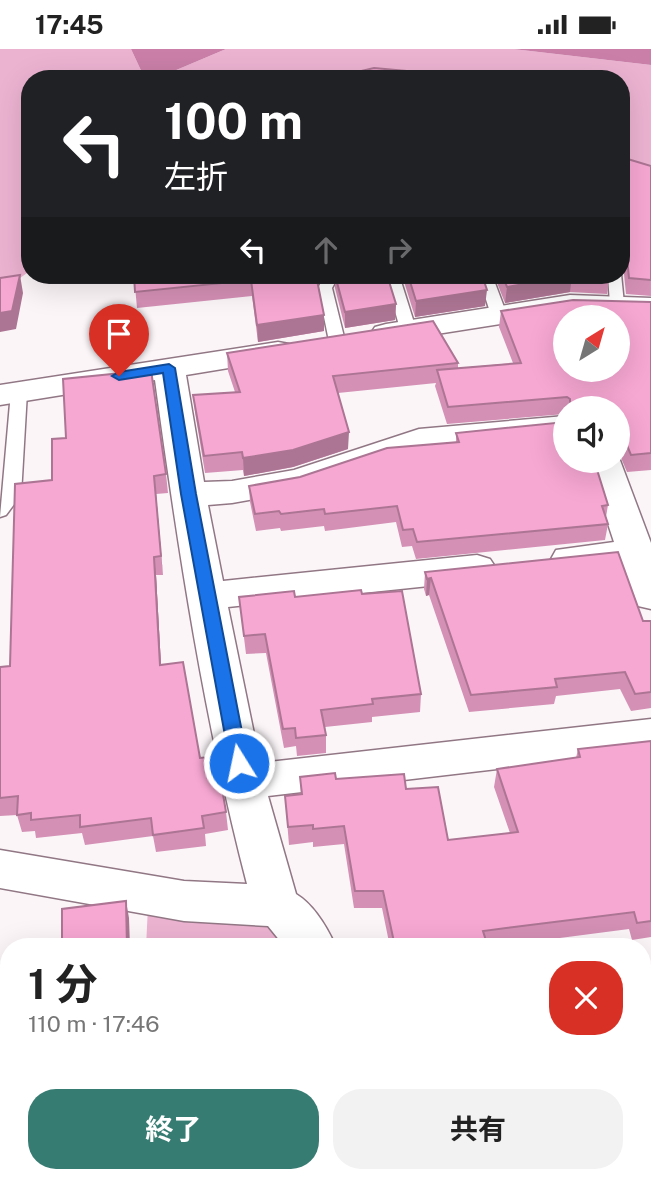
<!DOCTYPE html>
<html lang="ja">
<meta charset="utf-8">
<style>
body{margin:0;font-family:"Public Sans","Noto Sans JP",sans-serif;background:#f2f2f2;color:#222;height:100vh;display:flex;flex-direction:column;font-size:26px;white-space:nowrap}
*{box-sizing:border-box;margin:0}
p{font-size:23px;color:#767676}
.icon{flex:none;width:38px;height:38px;fill:none;stroke:currentColor;stroke-width:2;stroke-linecap:round;stroke-linejoin:round}
.map{position:relative;flex:1;overflow:hidden}
.sheet{position:absolute;left:0px;top:889px;width:651px;height:245px;display:flex;flex-direction:column;background:#fff;border-radius:28px 28px 0 0;box-shadow:0 7px 28px #0002}
.sheet>*{flex:none}
.hud{position:absolute;left:21px;top:21px;width:609px;height:214px;border-radius:28px;box-shadow:0 7px 28px #0002;background:#202124;color:#fff;overflow:hidden}
.needle{width:46px;rotate:37deg}
.controls{position:absolute;left:553px;top:256px;display:grid;gap:14px}
.controls a{display:grid;place-items:center;width:77px;height:77px;border-radius:50%;background:#fff;box-shadow:0 7px 28px #0002;font-size:35px}
.pin{position:absolute;display:grid;place-items:center;width:60px;height:60px;color:#fff;margin:-72px -30px;border-radius:50% 50% 50% 0;rotate:-45deg;box-shadow:0 0 7px #0007}
.pin .icon{rotate:45deg}
.me{position:absolute;width:77px;margin:-38px;rotate:350deg;stroke-linejoin:round;filter:drop-shadow(0 0 5px #0008)}
.turn{display:flex;align-items:center;gap:24px;height:147px;padding:0 28px;font-size:32px}
.turn .icon{width:91px;height:91px;stroke-width:2.5}
.turn b{display:block;font-size:49px;line-height:60px}
.lanes{display:flex;align-items:center;height:66px;padding:0 28px;background:#0003;justify-content:center;gap:35px;direction:ltr}
.lanes .off{opacity:.35}
.round{display:grid;place-items:center;flex:none;width:74px;height:74px;border-radius:28px;background:#f2f2f2}
.summary{display:flex;align-items:center;justify-content:space-between;height:119px;padding:0 28px}
h1{font-size:42px;font-weight:700;line-height:52px}
.button{display:flex;gap:14px;margin-top:auto;padding:14px 28px}
.button a{flex:1;height:80px;border-radius:28px;background:#377c72;color:#fff;font-size:28px;font-weight:700;line-height:80px;text-align:center}
.button a+a{background:#f2f2f2;color:#222}
.status{display:flex;justify-content:space-between;align-items:center;height:49px;padding:0 35px;background:#fff;direction:ltr}
.status svg{height:19px;fill:currentColor}
.map>svg:first-child{display:block}
.green{fill:#ecb3d1}
.water{fill:#ca7fa8}
.lines{fill:none;stroke-linecap:round;stroke-linejoin:round}
.service-casing{stroke:#917784;stroke-width:3}
.minor-casing{stroke:#917784;stroke-width:3}
.service{fill:#fff;fill-rule:evenodd}
.minor{fill:#fff;fill-rule:evenodd}
.wall{fill:#d490b5}
.shaded-wall{fill:#ac7593}
.building{fill:#f6a7d2;stroke:#ac7593;stroke-width:2;fill-rule:evenodd}
.route{fill:#1a73e8;stroke:#114b97;stroke-width:2}
</style>
<div class="status"><b>17:45</b><svg viewBox="0 0 49 12"><path d="M0 12V9h3v3zM5 12V6h3v6zM10 12V3h3v9zM15 12V0h3v12zM26 1h20v11H26zM47 4h2v5h-2z"/></svg></div>
<div class="map">
<svg width="651" height="1134" viewBox="0 0 651 1134">
<rect width="100%" height="100%" fill="#fbf5f8"/>
<path class="green" d="M0,0H131L145,30H30V222L0,243Z
M226,0H513L651,16V128L621,116V30H155Z
M148,857L272,873L288,898H146Z"/>
<path class="water" d="M131,0H226L155,30H145Z
M513,0H651V16Z"/>
<g class="lines">
<defs>
<path id="service" d="M621,225L624,255L617,259L610,255L608,226Z
M325,226H339L332,239L345,292L337,297L329,292L318,239Z
M385,226H399L416,280L413,283L408,285L400,280Z
M478,226H492L507,266L504,269H494L491,266Z
M19,338L27,343L21,446L6,466L0,468L11,343Z
M354,1125H382L381,1134H353Z"/>
<path id="minor" d="M570,246L651,249V267L570,264L386,293L375,290L371,284L375,278L386,275Z
M278,293L289,295L294,302L289,309L186,326L204,433L232,432L294,421L419,380L565,367V387L423,401L299,442L232,454L208,456L223,532L477,506L490,510L496,519L490,528L477,532L228,558L260,714L651,670V702L268,747L296,845C314,856 327,878 336,898H285L268,877L184,872L0,839V801L184,832L247,835C204,670 178,500 155,331L0,356V336Z
M618,406L651,494V560L638,557L622,517L569,523L556,519L551,510L556,501L614,493L587,411H618Z
M651,926V972L642,973V927Z"/>
</defs>
<use href="#service" class="service-casing"/>
<use href="#minor" class="minor-casing"/>
<use href="#service" class="service"/>
<use href="#minor" class="minor"/>
</g>
<path class="wall" d="M621,108L651,117V247L626,245L624,225L621,223Z
M134,226H324L318,235L324,282L258,293L252,247L137,259Z
M335,226H387L396,255L395,271L345,279L335,239Z
M402,226H482L485,257L415,268Z
M494,226H609V229L607,245L570,243L505,254Z
M651,253V421L627,423L619,404H618V359H565V365L447,375L435,337L436,334L338,344L348,400L293,418L244,427L243,421L205,424L195,363L193,346L235,343L228,322L227,304L458,314V319L513,314L499,278L501,262Z
M456,384L608,456L606,468L608,475L605,491L416,510L412,497L402,498L396,473L325,482L324,477L281,482L280,479L256,482L250,453L249,437L300,428L456,394Z
M166,425L168,444L156,445L163,526H156L161,616L200,709L211,717L226,763L228,781L205,785L206,797L156,803L153,787L85,796L82,784L36,789L35,782L22,783L17,766L0,767V618L10,617L15,435Z
M425,523L643,572H651V659L631,662L620,640L556,647L554,655L469,663L429,546L426,547L424,540Z
M362,545L421,645L420,663L372,668V673L325,678L326,686V704L297,707L296,697L284,699L266,604L246,605L239,548H295Z
M651,692V888L632,891L629,880L491,898H390L382,859H354L344,795L313,798V793L289,796L285,747L301,745L300,728L336,730L406,740L448,791L510,784L494,738L497,720L576,709L578,700Z
M651,982V1074L642,1075V983Z
M400,1125H550L553,1134H402Z"/>
<path class="shaded-wall" d="M20,226L23,244L16,280L0,283V264Z
M315,226H324L315,240Z
M572,227L570,243L505,254L507,238Z
M487,241L485,257L415,268L416,252Z
M396,255L395,271L345,279V263Z
M324,266V282L258,293L257,276Z
M349,383L348,400L293,418L244,427L243,409Z
M623,387L619,404H618L619,388Z
M154,427L156,445L163,526L161,507Z
M154,508L156,526L162,635L160,616Z
M431,529L429,546L426,547L427,530Z
M126,852L129,869L130,898H127Z
M209,1125H212V1134H209Z"/>
<path class="building" d="M374,19L461,27L463,30H327Z
M621,108L651,117V231L629,229L627,209L624,207H621Z
M20,226L12,262L0,264V229Z
M134,226H316L324,266L257,276L251,231L135,243Z
M335,226H387L396,255L345,263Z
M408,226H482L487,241L416,252Z
M502,226H609V229L572,227L507,238Z
M573,251L651,253V404L631,406L623,387L619,388V392H618V359H570V350L567,348L448,358L437,321L521,314L501,262ZM565,268H618V320H565Z
M433,272L458,314L333,327L349,383L293,401L243,409L242,403L204,407L193,346L240,343L227,304Z
M151,321L166,425L154,427L161,507L154,508L160,616L183,613L200,709L209,708L211,717L218,715L226,763L202,767L204,779L153,786L151,769L80,778V766L31,771V764L17,766L18,747L0,749V618L10,617L15,435L52,431V390L66,389L63,330Z
M565,373V411H594L608,456L602,457L608,475L417,493L413,480L403,481L397,457L325,465L324,460L281,465L279,462L255,465L249,437L300,428L387,399L459,393L456,384Z
M618,503L643,572H651V643L635,645L625,623L555,630L557,638L471,646L431,529L427,530L425,523Z
M361,541L362,545L402,542L421,645L372,650L373,655L321,661L326,686L296,689L295,679L283,680L265,585L244,587L239,548L294,542L295,548Z
M651,692V872L637,874L634,863L483,882L488,898H404L403,892L394,893L383,842H355L344,777L313,780V776L288,778L285,747L302,745L300,728L335,724L336,730L404,725L406,740L438,738L448,791L518,783L497,720L580,708L578,700Z
M126,852L127,898H62V860Z
M651,982V1060H646L642,1047V983Z
M0,999L9,1002V1125H209V1134H0Z
M404,1125H550L553,1134H406Z"/>
<path class="route" d="M169,315L175,319L196,445L248,714L245,719H232L230,714L181,445L163,324L119,331L112,327L119,323Z"/>
</svg>
<div class="controls">
<a><svg class="needle" viewBox="-14 -14 28 28"><path d="M0-13l5 13h-10z" fill="#e53935"/><path d="M0 13l5-13h-10z" fill="#767676"/></svg></a>
<a><svg class="icon" aria-label="sound" viewBox="0 0 24 24"><path d="M4 9h4l5-4v14l-5-4H4zM17 9q2 3 0 6"/></svg></a>
</div>
<div class="pin" style="left:119px;top:327px;background:#d93025"><svg class="icon" aria-label="arrive" viewBox="0 0 24 24"><path d="M6 21V4h12l-3 4 3 4H6"/></svg></div>
<svg class="me" style="left:239px;top:714px" viewBox="-20 -20 40 40"><circle r="17" fill="#1a73e8" stroke="#fff" stroke-width="3"/><path d="M0-11L8 9 0 5-8 9z" fill="#fff"/></svg>
<div class="hud">
<div class="turn"><svg class="icon" aria-label="left" viewBox="0 0 24 24"><path d="M17 20v-9H6M10 6l-5 5 5 5"/></svg><div><b>100 m</b>左折</div></div>
<div class="lanes"><svg class="icon" aria-label="left" viewBox="0 0 24 24"><path d="M17 20v-9H6M10 6l-5 5 5 5"/></svg><svg class="icon off" aria-label="ahead" viewBox="0 0 24 24"><path d="M12 20V5M6 11l6-6 6 6"/></svg><svg class="icon off" aria-label="right" viewBox="0 0 24 24"><path d="M7 20v-9h11M14 6l5 5-5 5"/></svg></div>
</div>
<section class="sheet">
<div class="summary"><div><h1>1 分</h1><p>110 m · 17:46</p></div><a class="round" style="background:#d93025;color:#fff"><svg class="icon" aria-label="close" viewBox="0 0 24 24"><path d="M6 6l12 12M18 6L6 18"/></svg></a></div>
<div class="button"><a>終了</a><a>共有</a></div>
</section>
</div>
